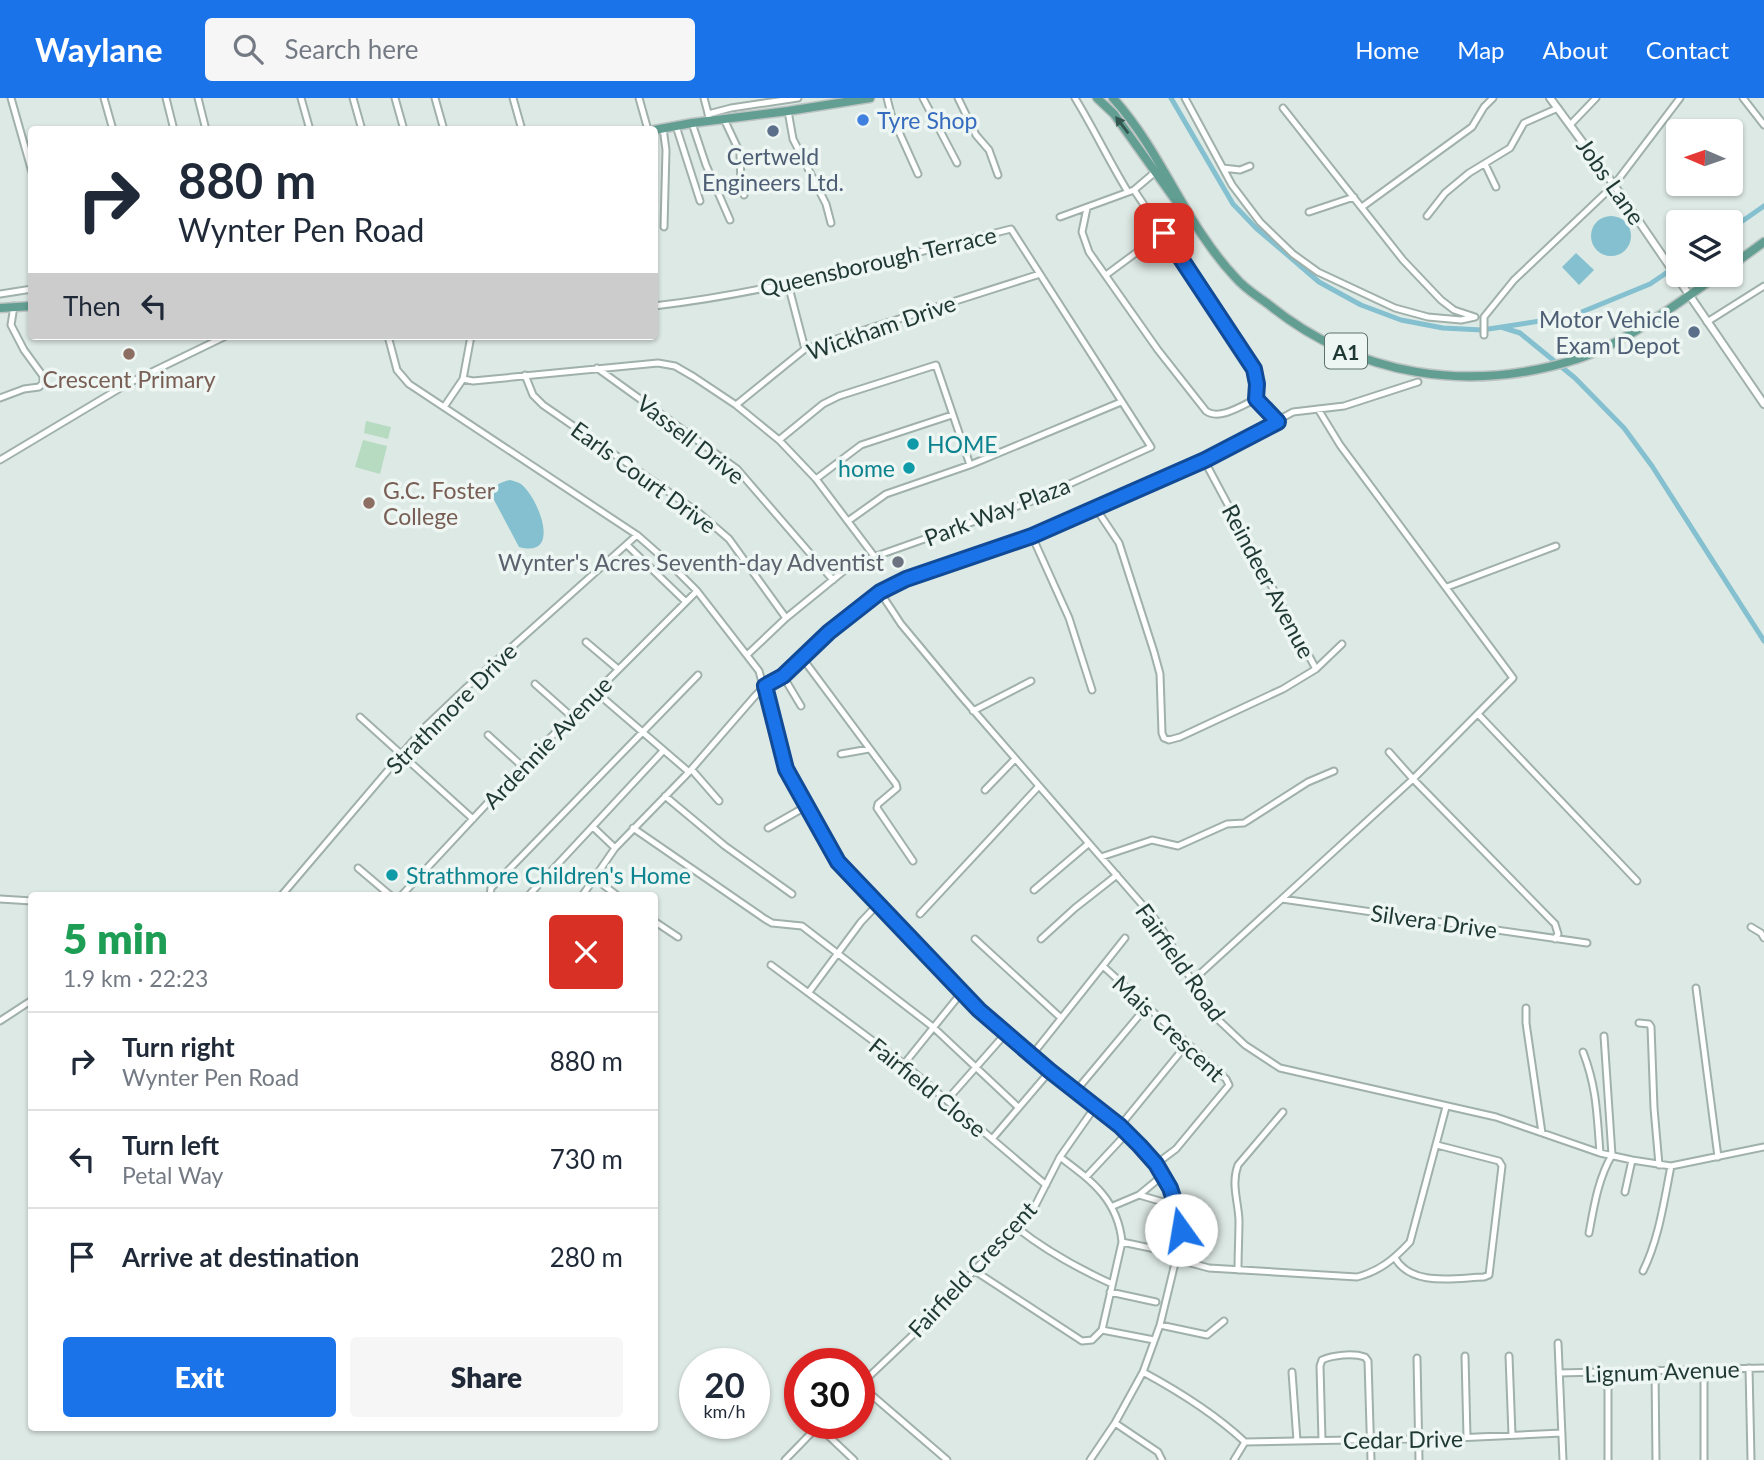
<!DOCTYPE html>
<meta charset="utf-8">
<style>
body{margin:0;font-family:Lato,sans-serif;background:#f6f6f7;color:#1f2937;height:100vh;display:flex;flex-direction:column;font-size:26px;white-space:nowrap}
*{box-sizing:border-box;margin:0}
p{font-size:23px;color:#747a83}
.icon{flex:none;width:38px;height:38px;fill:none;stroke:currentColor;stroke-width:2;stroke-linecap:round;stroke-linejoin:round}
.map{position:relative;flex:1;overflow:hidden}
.sheet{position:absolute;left:28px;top:794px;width:630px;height:539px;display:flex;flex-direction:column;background:#fff;border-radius:7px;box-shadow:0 2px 5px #0004}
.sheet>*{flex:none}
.top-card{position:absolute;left:28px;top:28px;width:630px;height:214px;border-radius:7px;box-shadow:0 2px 5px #0004;background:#fff;color:#1f2937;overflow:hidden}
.needle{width:46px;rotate:272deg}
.fabs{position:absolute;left:1666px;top:21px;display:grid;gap:14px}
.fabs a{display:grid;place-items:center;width:77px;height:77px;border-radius:7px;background:#fff;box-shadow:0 2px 5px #0004;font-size:35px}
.speed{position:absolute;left:679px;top:1250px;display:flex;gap:14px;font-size:35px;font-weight:700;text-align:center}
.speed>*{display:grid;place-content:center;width:91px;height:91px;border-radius:50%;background:#fff;box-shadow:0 2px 5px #0004;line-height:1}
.speed small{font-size:18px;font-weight:400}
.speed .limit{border:10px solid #d22;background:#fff;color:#111}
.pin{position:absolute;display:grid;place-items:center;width:60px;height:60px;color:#fff;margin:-30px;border-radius:14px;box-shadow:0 4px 10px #0006}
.me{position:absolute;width:77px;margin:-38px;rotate:347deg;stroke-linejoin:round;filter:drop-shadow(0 0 5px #0008)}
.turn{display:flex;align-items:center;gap:24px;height:147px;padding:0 35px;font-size:32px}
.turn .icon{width:91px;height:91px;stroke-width:2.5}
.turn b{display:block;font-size:49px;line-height:60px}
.then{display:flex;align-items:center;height:66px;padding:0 35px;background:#0003;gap:14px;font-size:26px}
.round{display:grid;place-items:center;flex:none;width:74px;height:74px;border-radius:7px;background:#f6f6f7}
.summary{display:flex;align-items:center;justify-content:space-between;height:119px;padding:0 35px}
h1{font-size:42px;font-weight:800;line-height:52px;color:#1e9e55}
.action{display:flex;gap:14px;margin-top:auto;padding:14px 35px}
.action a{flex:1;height:80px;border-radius:7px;background:#1a73e8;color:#fff;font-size:28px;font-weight:800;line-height:80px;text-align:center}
.action a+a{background:#f6f6f7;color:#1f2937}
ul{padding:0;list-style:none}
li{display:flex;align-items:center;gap:21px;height:98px;padding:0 35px;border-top:2px solid #e0e1e3}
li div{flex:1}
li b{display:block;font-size:26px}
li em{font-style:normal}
header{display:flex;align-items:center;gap:42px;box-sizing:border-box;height:98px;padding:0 35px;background:#1a73e8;color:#fff}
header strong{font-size:33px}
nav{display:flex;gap:38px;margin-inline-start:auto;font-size:24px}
.search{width:490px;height:63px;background:#f6f6f7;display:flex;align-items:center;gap:18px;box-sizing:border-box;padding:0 24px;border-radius:7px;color:#747a83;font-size:26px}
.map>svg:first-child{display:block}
.green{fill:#b6dbc1}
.water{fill:#84c0cf}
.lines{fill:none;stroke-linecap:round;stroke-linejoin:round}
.canal{stroke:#84c0cf;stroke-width:5}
.minor-casing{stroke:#a0b0ab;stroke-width:9}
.tertiary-casing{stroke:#a0b0ab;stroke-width:10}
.primary-casing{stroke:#bcc3c2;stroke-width:11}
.minor{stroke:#fff;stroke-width:5}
.tertiary{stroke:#fff;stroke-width:6}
.primary{stroke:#629f92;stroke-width:8}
.oneway{fill:#335750}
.route-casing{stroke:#114b97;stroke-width:18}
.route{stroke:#1a73e8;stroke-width:12}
.shop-dot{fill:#3f7fe0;stroke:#edf6f2;stroke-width:2.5}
.service-dot{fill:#5c6f8a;stroke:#edf6f2;stroke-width:2.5}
.education-dot{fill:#8d6e63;stroke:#edf6f2;stroke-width:2.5}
.culture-dot{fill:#0f9aa8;stroke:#edf6f2;stroke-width:2.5}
.worship-dot{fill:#6b7280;stroke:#edf6f2;stroke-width:2.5}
.labels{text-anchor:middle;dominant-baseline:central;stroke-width:7;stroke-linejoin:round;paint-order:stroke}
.shield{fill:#edf6f2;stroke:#5d716c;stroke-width:2}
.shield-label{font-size:21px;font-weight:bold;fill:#1f3833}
.shop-label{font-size:23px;fill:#366cbe;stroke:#edf6f2;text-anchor:start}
.service-label{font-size:23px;fill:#4e5e75;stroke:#edf6f2}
.street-label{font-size:23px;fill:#1f3833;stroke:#edf6f2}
.education-label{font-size:23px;fill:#785e54;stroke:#edf6f2}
.culture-label{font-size:23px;fill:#0d838f;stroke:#edf6f2;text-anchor:start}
.worship-label{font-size:23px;fill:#5b616d;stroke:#edf6f2;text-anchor:end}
</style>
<header>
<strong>Waylane</strong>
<div class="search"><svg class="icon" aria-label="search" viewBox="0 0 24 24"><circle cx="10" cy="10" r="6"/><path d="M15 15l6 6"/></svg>Search here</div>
<nav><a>Home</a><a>Map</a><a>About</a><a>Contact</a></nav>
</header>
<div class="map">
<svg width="1764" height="1362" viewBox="0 0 1764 1362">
<rect width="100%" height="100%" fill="#dde9e4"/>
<path class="green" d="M366,323L391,329L388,341L364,335Z
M363,342L387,348L380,376L355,369Z"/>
<path class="water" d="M1591 138a20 20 0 1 1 40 0a20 20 0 1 1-40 0Z
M1576,155L1594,172L1579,187L1562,169Z
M510,382C514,383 518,384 521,386C538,399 563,461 519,449L493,400C494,387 498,385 510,382Z"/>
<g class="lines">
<path class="canal" d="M1171,0L1233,106L1256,130L1319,184L1361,207L1401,222L1443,230L1482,232L1572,218L1650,186L1678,167
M1731,131L1764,108
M1501,229L1520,235L1575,280L1624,330L1652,368L1764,543"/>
<defs>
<path id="minor" d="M11,0L32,74
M104,0L113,32
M166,0L174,32
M198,0L206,32
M301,0L310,32
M353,0L362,32
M395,0L404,32
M435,0L444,32
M513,0L522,32
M639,0L648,32
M704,0L709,19
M887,0L891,16L918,76
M923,0L957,65
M958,0L976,37L989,52L998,77
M1075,0C1094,31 1109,63 1128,94
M1185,0L1232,87L1260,124L1293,156L1318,174L1395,210L1428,219L1461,222L1475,219
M1743,0L1764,27
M1283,10L1403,162L1441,202L1454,212L1475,219
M788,13L793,41L826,106L831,125
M708,16L731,10L798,0
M724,21L740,55L741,87L744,97
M692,25L706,67L730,122
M1571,26L1596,0
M676,28L700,103
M663,30L666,52L664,129
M1485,66L1496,89
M1223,70L1240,72L1250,68
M1134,92L1254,271L1257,286L1256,301
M1362,109L1472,29L1484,9L1493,0
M1087,110L1082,134L1089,154L1158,252L1206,313C1219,323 1243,307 1256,301L1278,324
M1309,114L1354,99
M1427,118L1445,95L1469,75L1510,50L1524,25L1558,10
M1060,119L1134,92L1154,75
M1106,177L1164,134
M788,186L805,251
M0,196L32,191
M654,208C775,194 893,160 1011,131L1151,349L1032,403L851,467L786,520L747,557
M1707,224L1764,188
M1484,237V219L1514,182L1614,87L1680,0
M388,238L397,272L409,286L637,437L670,466L697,493L759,573L786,671L838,764L979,912L1050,973L1120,1028L1141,1048L1156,1066L1170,1090L1177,1108L1181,1132L1176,1161L1160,1227L1143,1274L1115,1325L1090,1362
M597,270L737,371L833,482
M525,277L533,297L543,307L699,415L729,441L786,520
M463,281L473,283L658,265L675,268L694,279L736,307L779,342L816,381L874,458
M0,300L24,291L39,289L43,285V278L24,252L11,227L14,208
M736,307L805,251L1040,176
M444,309L463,281L471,238
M779,342L823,306L839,298L936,267L970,367
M0,362L127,286L226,238
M816,381L861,347L952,317
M1095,409L1119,445L1154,554L1160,576L1162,635L1164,640L1169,642L1180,639L1283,591L1316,571L1204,362
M848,423L886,396L970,367L1121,304
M1032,438L1069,520L1092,592
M627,447L686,504
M1447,489L1556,448
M880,494L901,526L961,598L1159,826L1210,914L1245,947L1280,970L1496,1019L1600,1055L1632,1062L1671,1068L1764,1049
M586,544L618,571
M803,561L896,686L897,690L878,706L877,710L913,763
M1316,571L1342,546
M783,578L801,608
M535,586L571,618
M596,594L689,674
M973,613L1031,583
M1478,616L1637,783
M360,619L473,721
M488,637L522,668
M1389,654L1413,681L1555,826L1558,836L1555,841
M841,656L869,651
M692,672L719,703
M985,692L1015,661
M665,698L725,748L792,796
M593,729L615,750
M633,730L765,821L772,825L802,828L933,929L1018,1009
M768,730L805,709
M1101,759L1152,742L1178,748L1227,726L1244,725L1308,684L1334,673
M358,770L391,798
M594,780L618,798
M1034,792L1088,746
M281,798L424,630L467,589L637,437
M401,798L522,668L697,493
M490,798L491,790L698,577
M528,798L663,653
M582,798L615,750L689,674L755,598L765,588L783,578L829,534L880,494L906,481L1032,438L1204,362L1293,314L1344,308L1418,284
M0,801L32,803
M1282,801L1587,845
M920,816L1039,688
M654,823L678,839
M1751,829L1761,835L1764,840
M975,841L1061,920
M1041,841L1075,810L1117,777
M771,867L904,966L1046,1087
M1103,868L1226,981L1229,987L1176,1051L1156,1066
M1191,884L1413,681L1513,580L1340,347L1318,311
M1696,890L1718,1059
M809,894L861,824L878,806
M1526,910V925L1542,1035
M0,923L32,902
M1639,925L1649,926L1651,929L1654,1010L1659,1067
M1583,954C1597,990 1597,1018 1600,1055
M1032,957L1125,840
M904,966L962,894
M1075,994L1147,908
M947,1002L1007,934
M1120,1028L1187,946
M992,1041L1050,973
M1060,1059C1092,1083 1118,1102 1122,1144L1102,1232
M1086,1079L1127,1035
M1625,1094L1632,1062
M1139,1097L1177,1108
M1113,1108L1139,1097L1156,1083
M1016,1129C1046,1153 1077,1170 1112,1186
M1589,1135C1594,1108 1598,1081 1612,1057L1604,938
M1122,1144L1160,1152
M1395,1160C1412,1189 1454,1180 1484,1179L1489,1177L1502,1068L1499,1063L1437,1047
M1176,1161L1209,1170L1357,1179C1380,1173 1394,1161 1410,1144L1446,1009
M1238,1172C1238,1155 1239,1138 1239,1122C1238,1102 1231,1086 1238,1067L1283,1014
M975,1173L1082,1243L1092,1242L1102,1232
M1643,1173C1659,1141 1664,1103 1671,1068
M1110,1194L1156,1204
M1160,1227L1207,1237L1224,1223
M1102,1232L1154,1242
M1558,1245L1563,1362
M1465,1258L1467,1339
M1509,1258L1512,1337
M1417,1260L1419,1362
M1749,1270L1751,1361
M1655,1272L1656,1362
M1143,1274C1180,1294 1214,1315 1245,1344
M1292,1274L1297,1343
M1608,1274V1362
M1559,1275L1764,1270
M860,1287L947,1362
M859,1288L919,1231L1035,1108L1060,1059L1095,1009
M1115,1325L1158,1354L1162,1362
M818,1328L854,1362
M1322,1342L1320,1268L1322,1262C1333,1257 1353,1255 1365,1259L1368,1263L1371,1362
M1245,1344L1456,1340L1562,1335
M785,1362L821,1325
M1234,1362L1245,1344
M1704,1362V1271"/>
<path id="tertiary" d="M1550,0L1614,87L1764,306"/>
<path id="primary" d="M1097,0L1114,16L1176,103
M1113,0C1162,54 1185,126 1235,179C1244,190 1257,198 1268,206C1357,278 1468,296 1577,261C1622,247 1680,204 1718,177
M654,32L692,25L788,13L870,0
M1731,168L1764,144
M0,210L32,208"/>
</defs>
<use href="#minor" class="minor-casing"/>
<use href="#tertiary" class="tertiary-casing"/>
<use href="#primary" class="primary-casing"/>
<use href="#minor" class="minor"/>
<use href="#tertiary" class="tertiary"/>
<use href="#primary" class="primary"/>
</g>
<defs><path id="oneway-solid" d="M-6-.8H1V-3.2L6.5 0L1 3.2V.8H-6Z" transform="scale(1.75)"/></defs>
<use class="oneway" href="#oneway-solid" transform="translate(1122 27) rotate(-127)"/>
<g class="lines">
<defs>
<path id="route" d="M1164,135L1254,271L1257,286L1256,301L1278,324L1205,362L1032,438L906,481L880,494L829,534L783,578L765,588L786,671L838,764L979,912L1050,973L1120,1028L1140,1048L1156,1066L1170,1090L1180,1120L1181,1132"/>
</defs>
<use href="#route" class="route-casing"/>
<use href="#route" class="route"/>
</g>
<circle class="shop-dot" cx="863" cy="22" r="7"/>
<g class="service-dot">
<circle cx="773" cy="33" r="7"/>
<circle cx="1694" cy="234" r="7"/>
</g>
<g class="education-dot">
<circle cx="129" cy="256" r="7"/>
<circle cx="369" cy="405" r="7"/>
</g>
<g class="culture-dot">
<circle cx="913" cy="346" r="7"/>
<circle cx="909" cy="370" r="7"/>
<circle cx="392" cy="777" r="7"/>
</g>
<circle class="worship-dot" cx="898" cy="464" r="7"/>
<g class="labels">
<rect class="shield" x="1325" y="235.5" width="42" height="35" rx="5"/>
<g class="shield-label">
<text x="1346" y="253">A1</text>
</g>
<g class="shop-label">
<text x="877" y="22">Tyre Shop</text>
</g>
<g class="service-label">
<text x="773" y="58">Certweld<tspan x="773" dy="26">Engineers Ltd.</tspan></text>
<text x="1680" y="221" text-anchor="end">Motor Vehicle<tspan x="1680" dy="26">Exam Depot</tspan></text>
</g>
<g class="street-label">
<text transform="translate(1611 83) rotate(55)">Jobs Lane</text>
<text transform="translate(878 163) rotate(-13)">Queensborough Terrace</text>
<text transform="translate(881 229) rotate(-19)">Wickham Drive</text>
<text transform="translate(691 341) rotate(38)">Vassell Drive</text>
<text transform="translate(644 379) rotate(36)">Earls Court Drive</text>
<text transform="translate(997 413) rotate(-21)">Park Way Plaza</text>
<text transform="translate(1269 483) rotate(62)">Reindeer Avenue</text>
<text transform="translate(451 610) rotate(-45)">Strathmore Drive</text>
<text transform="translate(547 644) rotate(-46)">Ardennie Avenue</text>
<text transform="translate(1434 823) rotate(8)">Silvera Drive</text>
<text transform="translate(1181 864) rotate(55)">Fairfield Road</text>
<text transform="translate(1169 930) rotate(43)">Mais Crescent</text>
<text transform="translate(928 989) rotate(39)">Fairfield Close</text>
<text transform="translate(972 1171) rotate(-47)">Fairfield Crescent</text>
<text transform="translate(1662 1273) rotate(-2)">Lignum Avenue</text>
<text transform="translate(1403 1341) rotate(-1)">Cedar Drive</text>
</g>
<g class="education-label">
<text x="129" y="281">Crescent Primary</text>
<text x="383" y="392" text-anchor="start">G.C. Foster<tspan x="383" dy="26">College</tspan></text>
</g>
<g class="culture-label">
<text x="927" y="346">HOME</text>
<text x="895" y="370" text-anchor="end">home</text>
<text x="406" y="777">Strathmore Children's Home</text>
</g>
<g class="worship-label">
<text x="884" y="464">Wynter's Acres Seventh-day Adventist</text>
</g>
</g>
</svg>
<div class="fabs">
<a><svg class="needle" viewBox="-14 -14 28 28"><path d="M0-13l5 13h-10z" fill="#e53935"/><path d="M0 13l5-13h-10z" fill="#747a83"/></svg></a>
<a><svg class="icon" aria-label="layers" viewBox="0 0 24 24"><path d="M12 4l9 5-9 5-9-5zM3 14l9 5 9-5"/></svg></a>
</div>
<div class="speed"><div>20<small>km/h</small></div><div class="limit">30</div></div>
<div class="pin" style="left:1164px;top:135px;background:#d93025"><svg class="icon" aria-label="arrive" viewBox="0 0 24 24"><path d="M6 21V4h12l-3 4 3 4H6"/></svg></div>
<svg class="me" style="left:1181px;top:1132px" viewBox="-20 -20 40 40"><circle r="19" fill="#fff"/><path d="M0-13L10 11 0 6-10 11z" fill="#1a73e8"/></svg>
<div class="top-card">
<div class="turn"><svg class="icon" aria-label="right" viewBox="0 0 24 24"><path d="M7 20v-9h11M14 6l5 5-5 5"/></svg><div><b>880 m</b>Wynter Pen Road</div></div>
<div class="then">Then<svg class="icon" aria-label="left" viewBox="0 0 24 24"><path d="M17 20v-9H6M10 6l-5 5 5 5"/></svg></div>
</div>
<section class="sheet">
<div class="summary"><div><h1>5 min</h1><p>1.9 km · 22:23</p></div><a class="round" style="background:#d93025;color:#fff"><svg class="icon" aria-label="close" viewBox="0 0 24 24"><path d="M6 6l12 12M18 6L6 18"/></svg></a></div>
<ul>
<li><svg class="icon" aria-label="right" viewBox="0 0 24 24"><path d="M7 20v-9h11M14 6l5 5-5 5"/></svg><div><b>Turn right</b><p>Wynter Pen Road</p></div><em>880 m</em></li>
<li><svg class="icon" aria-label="left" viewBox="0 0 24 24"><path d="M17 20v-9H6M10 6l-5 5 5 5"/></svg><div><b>Turn left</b><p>Petal Way</p></div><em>730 m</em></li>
<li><svg class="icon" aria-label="arrive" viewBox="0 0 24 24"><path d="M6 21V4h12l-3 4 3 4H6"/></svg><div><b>Arrive at destination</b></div><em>280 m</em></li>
</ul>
<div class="action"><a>Exit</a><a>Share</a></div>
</section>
</div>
